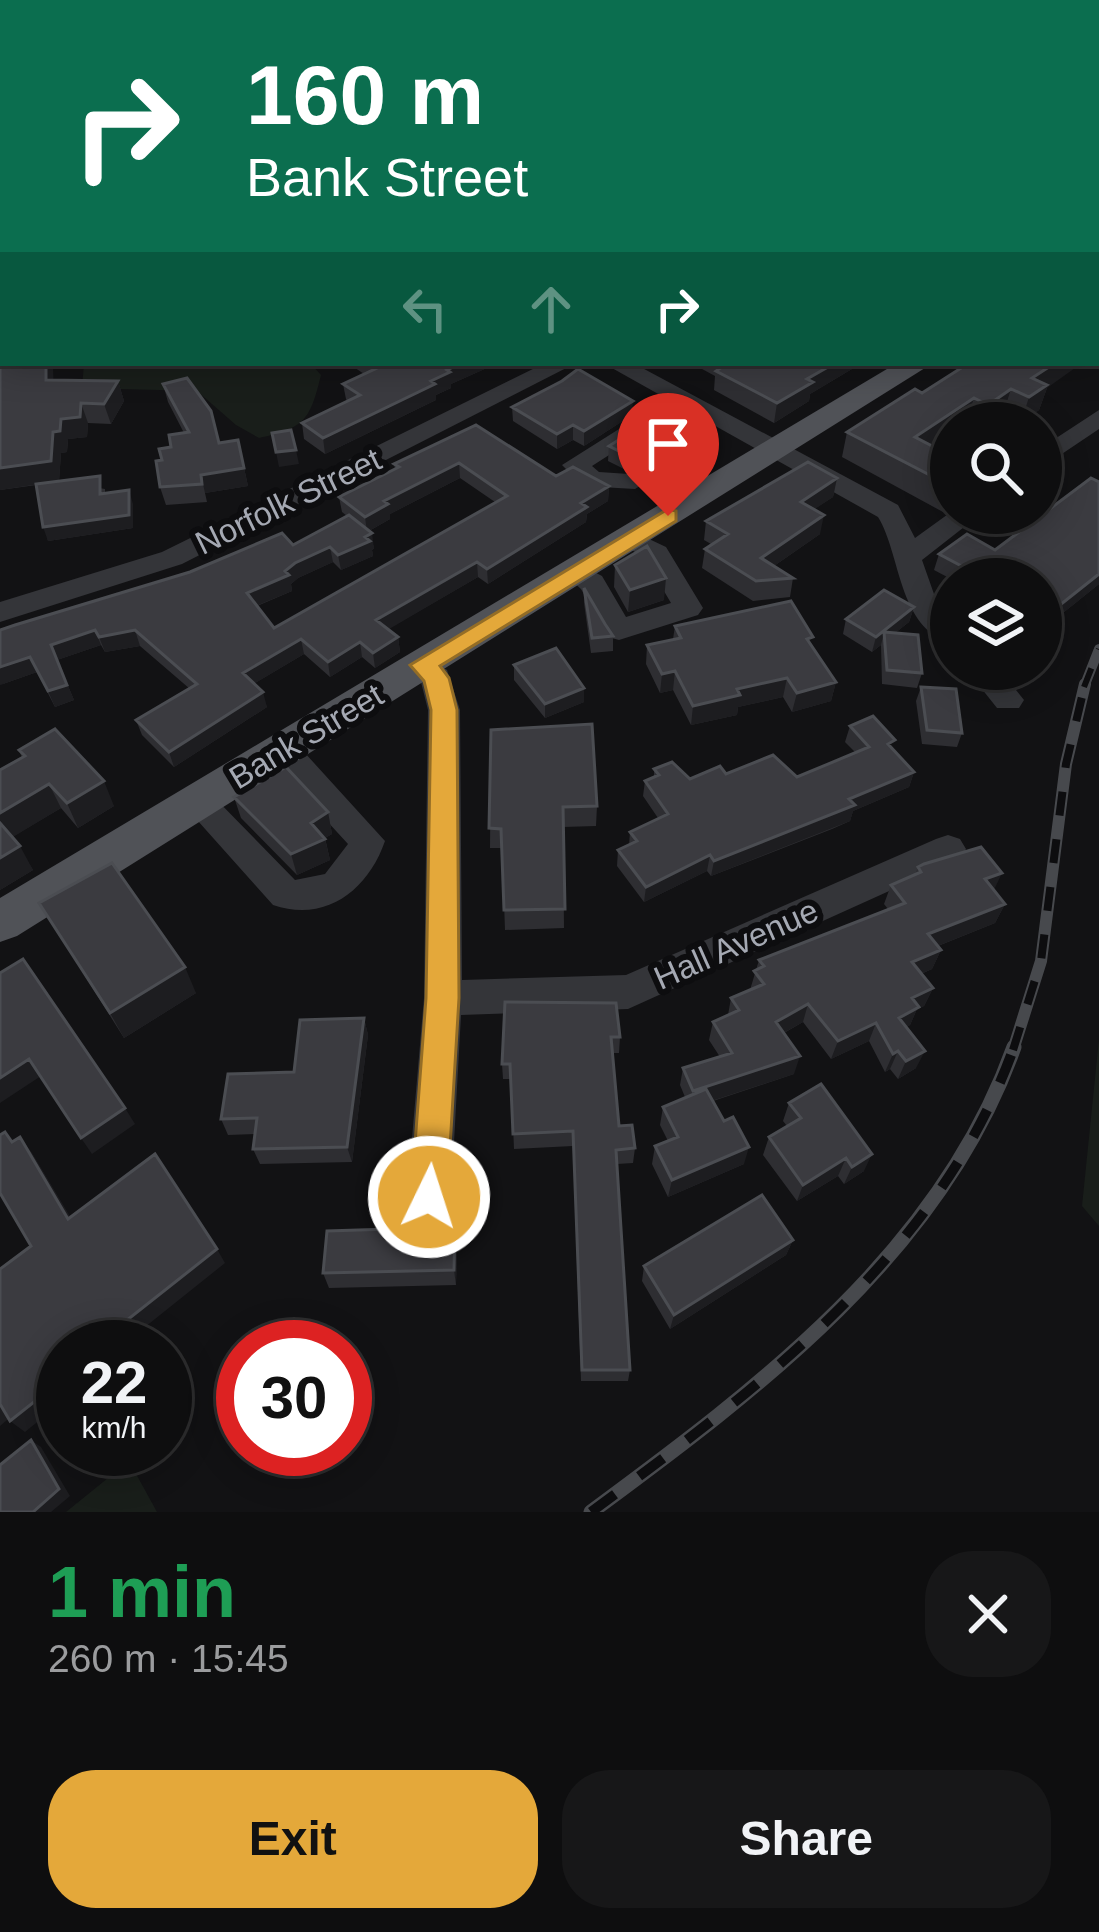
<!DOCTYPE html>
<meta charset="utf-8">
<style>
body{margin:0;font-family:Helvetica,sans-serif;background:#171718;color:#f1f3f6;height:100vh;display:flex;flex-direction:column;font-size:45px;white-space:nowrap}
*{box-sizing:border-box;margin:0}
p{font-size:39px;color:#9b9c9e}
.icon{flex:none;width:66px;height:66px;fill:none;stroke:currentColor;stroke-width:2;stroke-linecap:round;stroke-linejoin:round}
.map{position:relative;height:1512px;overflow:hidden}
.drawer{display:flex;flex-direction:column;background:#0e0e0f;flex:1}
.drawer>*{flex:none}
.banner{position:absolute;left:0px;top:0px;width:1101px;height:366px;box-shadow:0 6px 30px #0003,0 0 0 3px #2e2e2f;background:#0b6e4f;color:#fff;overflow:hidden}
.controls{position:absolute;left:930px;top:402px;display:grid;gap:24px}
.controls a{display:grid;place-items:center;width:132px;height:132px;border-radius:50%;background:#0e0e0f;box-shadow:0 6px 30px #0003,0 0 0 3px #2e2e2f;font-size:60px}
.speed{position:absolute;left:36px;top:1320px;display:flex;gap:24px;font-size:60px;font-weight:700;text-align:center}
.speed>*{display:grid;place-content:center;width:156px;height:156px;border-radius:50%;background:#0e0e0f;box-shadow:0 6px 30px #0003,0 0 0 3px #2e2e2f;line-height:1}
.speed small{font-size:30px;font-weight:400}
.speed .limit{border:18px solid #d22;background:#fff;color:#111}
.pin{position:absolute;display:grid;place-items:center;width:102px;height:102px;color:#fff;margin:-123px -51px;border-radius:50% 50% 50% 0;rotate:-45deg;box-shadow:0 0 12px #0007}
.pin .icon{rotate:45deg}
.me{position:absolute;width:132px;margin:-66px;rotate:4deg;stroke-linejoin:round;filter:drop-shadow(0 0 9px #0008)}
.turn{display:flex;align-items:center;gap:42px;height:252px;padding:0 48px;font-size:54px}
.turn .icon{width:156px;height:156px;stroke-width:2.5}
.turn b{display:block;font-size:84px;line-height:102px}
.lanes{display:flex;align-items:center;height:114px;padding:0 48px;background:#0003;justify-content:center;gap:60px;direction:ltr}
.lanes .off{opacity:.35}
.round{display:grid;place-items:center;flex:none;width:126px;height:126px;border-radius:48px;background:#171718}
.head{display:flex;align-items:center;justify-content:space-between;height:204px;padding:0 48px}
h1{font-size:72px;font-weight:700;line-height:90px;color:#1e9e55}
.primary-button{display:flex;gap:24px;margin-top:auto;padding:24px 48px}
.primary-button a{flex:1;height:138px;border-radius:48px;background:#e4a83a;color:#111;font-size:48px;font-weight:700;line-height:138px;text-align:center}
.primary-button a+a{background:#171718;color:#f1f3f6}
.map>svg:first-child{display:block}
.green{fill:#191e1a}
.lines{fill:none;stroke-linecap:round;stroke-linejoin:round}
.minor{fill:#343539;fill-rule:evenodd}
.major{fill:#505257;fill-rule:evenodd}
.rail-far2-casing{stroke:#47494d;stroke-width:10}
.rail-far1-casing{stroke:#47494d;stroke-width:12}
.rail-casing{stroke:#47494d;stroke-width:15}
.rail-far2{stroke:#0d0d0f;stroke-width:6;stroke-dasharray:20;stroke-linecap:butt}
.rail-far1{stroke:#0d0d0f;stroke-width:8;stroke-dasharray:24;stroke-linecap:butt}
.rail{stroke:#0d0d0f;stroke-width:10;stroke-dasharray:30;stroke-linecap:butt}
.wall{fill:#2e2e32;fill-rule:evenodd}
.shaded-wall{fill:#1d1d20}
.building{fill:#3b3b40;stroke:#4b4d52;stroke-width:3}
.route{fill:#e4a83a;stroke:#946d26;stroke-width:3}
.labels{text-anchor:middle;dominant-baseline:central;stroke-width:12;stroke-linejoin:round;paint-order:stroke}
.street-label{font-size:33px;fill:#a5a9b3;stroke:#0d0d0f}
</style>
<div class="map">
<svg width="1099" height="1512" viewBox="0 0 1099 1512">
<rect width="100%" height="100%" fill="#121214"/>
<path class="green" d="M84,363H310L321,375C310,420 305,428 259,438L236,425L197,391L82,388Z
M1099,1039V1226L1082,1206Z
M129,1461L157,1512H66Z"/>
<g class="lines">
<path class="minor" d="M3,70V80L0,81V71Z
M1099,130V142L1098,143V131Z
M545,363H576L182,564L0,622V602L162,552Z
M603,363H633L898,505L915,538L951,512L982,513L922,560L934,594L951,614V643C898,628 901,554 878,517Z
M1099,410V429L1041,468V448Z
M646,412L680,425L700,449L696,454H678L662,435L648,430L592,466L599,472L644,475L648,481L635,489L583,486L562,465Z
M630,530L666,547L703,608L698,615L619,640L608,637L581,589L561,571L575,562L602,576L626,617L671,603L645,559L616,539Z
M423,654L447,670L460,710L462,980L626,975L936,839L948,835L960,839L966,849L960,859L628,1009L461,1015L451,1197L444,1212L429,1219L414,1212L407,1197L424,998L428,710L421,682L408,665L412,657Z
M966,669H999L1024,700L1019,708H997Z
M282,738L294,741L385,841C368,890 326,923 273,905L181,802L186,793L198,789L210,793L295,880L325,874L348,844L270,759L266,750L270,741Z"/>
<path class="major" d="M208,0H231L233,3H210Z
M560,0H581L583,3H562Z
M0,272H3V288H0Z
M897,363H933L17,936L0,942V898Z"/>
<defs>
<path id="rail-far2" d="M1084,687L1099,649"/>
<path id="rail-far1" d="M1013,1050L1041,961L1066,764L1085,684"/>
<path id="rail" d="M591,1512C759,1388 941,1252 1014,1047"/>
</defs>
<use href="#rail-far2" class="rail-far2-casing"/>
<use href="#rail-far1" class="rail-far1-casing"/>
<use href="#rail" class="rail-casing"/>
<use href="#rail-far2" class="rail-far2"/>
<use href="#rail-far1" class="rail-far1"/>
<use href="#rail" class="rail"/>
</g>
<path class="wall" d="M0,0H80L78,3H3V41L0,42Z
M777,0H1099V128L1098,3H781Z
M0,308L53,365V380L118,381L124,401L111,424L88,423L87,437L68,439L67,452L61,453L59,481L105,489V493L133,504V528L48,541L36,485L0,490Z
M348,363H498L451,384V388L436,395V400L325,454L304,439L302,423L347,401L346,399L343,384L364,374Z
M691,363H862L810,394L809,401L774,423L714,390L715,376Z
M163,384L219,443L238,440L248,486L205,493L207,502L166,505L160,487L162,460L184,433L168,402Z
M1047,388L1039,410L1021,423L1003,414L990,423H951L932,446L951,456V507L943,512L842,457L847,432L922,393Z
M512,407L632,415L584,446L573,440L557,449L513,421Z
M476,425L556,476L609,486L608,501L587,514L586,522L488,584L478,577L388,629L398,637L400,652L375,668L362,657L330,677L304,654L255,683L267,707L174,767L142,735L136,720L190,689L140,646L105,652L101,645L57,660L74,700L55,707L37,672L0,685L293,545L347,516L342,512L339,497L395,469L394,464ZM460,478L495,502L274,628L257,606L292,591L291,584L298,578L333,562L341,570L373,556L372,550L374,548L369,531L390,519V514Z
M666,430L665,445L624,469L608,461L609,446Z
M837,478L833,497L814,509L820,534L774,566L793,578L790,597L753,601L702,568L705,549L711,544L704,540L706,521Z
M939,554L1099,584L1043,629L1041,628V579H951L934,570Z
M615,565L664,600L628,612L614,587Z
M584,588L613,636V651L591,653L584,603Z
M914,607L909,622L895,633L922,673L917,688L882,684L881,645L872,652L843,634L846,619Z
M675,626L811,646L836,682L831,701L792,712L783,697L738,707L737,715L691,725L673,690L660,693L646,664L647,645L673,639Z
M514,665L584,688V702L545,718L514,680Z
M921,687L962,733L957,747L922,744L916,701Z
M850,726L892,749L914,772L909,787L853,811L850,821L832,829L711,876L707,871L644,902L617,866L618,850L629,845L630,832L658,818L643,796L645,781L654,777V769L690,779L726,774L797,777L855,752L845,742Z
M491,730L597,806L596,826L563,827L564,928L505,930L502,848H490Z
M19,750L114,806L78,828L61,808L12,837L33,870L0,890L22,758Z
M234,797L328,812L332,834L325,838L330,860L297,875L241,818Z
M918,867L994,890L1005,904L995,923L938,946L941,950L932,969L921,974L933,988L924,1006L917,1009L910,1025L906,1027L916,1068L898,1079L890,1069L885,1072L869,1041L831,1059L803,1022L784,1033L794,1074L713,1101L744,1164L668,1197L652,1164L655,1146L668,1141L660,1125L663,1107L685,1097L680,1085L683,1068L720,1057L709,1040L713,1022L728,1015L731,998L750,990L759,960L888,909L884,904L891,885L915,875Z
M39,903L196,993L124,1038Z
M505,1002L620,1037L619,1053H612L619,1126L635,1148L633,1163L617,1164L630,1370L628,1381H581L573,1146L514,1149L511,1079H503L502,1064Z
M364,1018L368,1035L352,1162L260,1164L253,1149L255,1134L228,1135L221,1119L294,1072Z
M789,1103L864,1171L844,1184L838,1176L797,1201L763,1155L769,1137L787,1126L783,1121Z
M455,1227L457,1243L456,1285L329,1288L323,1273Z
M793,1240L786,1255L670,1329L642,1281L644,1266Z"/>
<path class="shaded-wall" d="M660,0H691L690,3H660Z
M3,118V145H0V119Z
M46,363H55L53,365L54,401L46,380Z
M462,363H498L451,384V388L436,395V400L325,454L323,438Z
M835,363H862L810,394L809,401L774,423L777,403L807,379Z
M1055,363H1082L1047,388L1039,410L1021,423L1029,397L1032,378Z
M118,381L124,401L111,424L104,404Z
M1011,389L1003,414L990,423H982L988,405Z
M974,398L966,423H951V434L908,463L915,437Z
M633,401L632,415L584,446V431Z
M81,403L88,423L87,437L68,439L67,452L61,453L59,481L0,490V468L53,432L61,419Z
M573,425V440L557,449V434Z
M666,430L665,445L624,469L625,454Z
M296,450L299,464L279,467L276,452Z
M459,463L460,478L390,514V519L367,532L365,517L384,501Z
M244,468L248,486L205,493L207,502L201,475Z
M837,478L833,497L797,521L801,502Z
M609,486L608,501L587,514L586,522L488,584L487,569L581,503Z
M951,486V507L943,512Z
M129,490L133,504V528L48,541L43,527Z
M824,515L820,534L758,577L761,558Z
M372,533L374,548L372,550L373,556L341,570L338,555Z
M330,547L333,562L298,578L291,584L292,591L251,608L247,593L295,563Z
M477,562L478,577L379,635L376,620Z
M1099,574V584L1043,629L1050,613Z
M666,578L664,600L628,612L630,590Z
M914,607L909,622L885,641L884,632L881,645L872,652L876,637Z
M95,630L101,645L57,660L74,700L55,707L48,691L51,645Z
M135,630L140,646L105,652L99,637Z
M398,637L400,652L375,668L373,653Z
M301,639L304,654L247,688L243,673Z
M360,642L362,657L330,677L328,662Z
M30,657L37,672L0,685V667Z
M675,671L673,690L660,693L662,674Z
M787,678L783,697L738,707L737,715L691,725L693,706L737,689Z
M836,682L831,701L792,712L797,693Z
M584,688V702L545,718V704Z
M263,692L267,707L174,767L169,752Z
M914,772L909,787L853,811L850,821L711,876L714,861L849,799Z
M104,781L114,806L78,828L67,803Z
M49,784L61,808L8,840L0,826V813Z
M328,812L332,834L322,840L325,839L330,860L297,875L291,854L311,823Z
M20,846L33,870L0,890V858Z
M710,855L707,871L644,902L646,887Z
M1002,873L993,892L985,879Z
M1005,904L995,923L920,953L928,934Z
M941,950L932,969L904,981L912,962Z
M185,967L196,993L124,1038L110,1013Z
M933,988L924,1006L917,1009L910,1025L891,1036L899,1018L912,998Z
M808,1004L803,1022L771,1040L776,1022Z
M364,1018L368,1035L352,1162L347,1147Z
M876,1023L869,1041L831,1059L838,1041Z
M898,1051L890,1069L885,1072L893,1054Z
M925,1051L916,1068L898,1079L906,1061Z
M800,1056L794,1074L690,1108L693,1091Z
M29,1059L41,1076L0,1103V1078Z
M125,1108L135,1124L92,1154L81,1138Z
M20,1137L32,1153L80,1233L68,1219Z
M749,1147L744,1164L668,1197L672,1180Z
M872,1154L864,1171L844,1184L852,1167Z
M846,1158L838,1176L797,1201L803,1185Z
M455,1227L457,1243L456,1285L454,1270Z
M793,1240L786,1255L670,1329L674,1315Z
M217,1249L225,1263L120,1347H93Z
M63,1379V1401L25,1432L10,1421Z
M0,1403L14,1414L0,1426Z
M31,1440L41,1447L70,1496L51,1512H33Z"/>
<path class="building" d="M0,0H33L34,3H3V30L0,31Z
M101,0H124L126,3H102Z
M798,0H1099V113L1098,3H802Z
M0,92H3V118L0,119Z
M1099,251V333L1098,334V252Z
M3,307V363H46V380L118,381L104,404L81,403L80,417L61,419L60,431L53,432L51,461L0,468V308Z
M369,363H462L447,370L450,372L431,381L435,384L323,438L302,423L360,395L343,384L377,368Z
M728,363H835L807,379L813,382L777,403L716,371Z
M969,363H1055L1032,378L1047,385L1029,397L1011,389L988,405L974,398L915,437L951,456V486L847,432L915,389L922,393Z
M578,369L633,401L584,431L573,425L557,434L512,407L562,381Z
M187,378L211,411L219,443L238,440L244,468L201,475L202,484L160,487L156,461L162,460L159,449L171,447L169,435L189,432L163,384Z
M650,420L666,430L625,454L609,446Z
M476,425L556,476L573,467L609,486L581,503L587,507L487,569L477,562L376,620L398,637L373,653L360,642L328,662L301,639L243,673L263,692L169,752L136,720L197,684L135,630L99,637L95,630L51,645L67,685L48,691L30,657L0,667V630L15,625L190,572L282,533L293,545L349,515L372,533L365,537L370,541L338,555L330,547L295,563L285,571L289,575L247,593L274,628L507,496L459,463L384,501L388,504L365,517L339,497L399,467L394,464Z
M291,430L296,450L276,452L272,433Z
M808,462L837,478L801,502L824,515L761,558L793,578L756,581L705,549L728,534L706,521Z
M100,476V494L129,490V515L43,527L36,484Z
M1091,478L1099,482V574L1050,613L1041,608V579H986L939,554L967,534L995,550Z
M647,546L666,578L630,590L615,565Z
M584,588L605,624L613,636L592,638Z
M884,590L914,607L876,637L846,619Z
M791,601L813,637L807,639L836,682L797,693L787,678L737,689L740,695L693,706L675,671L662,674L647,645L681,638L675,626Z
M884,632L918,635L922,673L887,670Z
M556,648L584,688L545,704L514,665Z
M921,687L956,689L962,733L927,730Z
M873,716L895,740L888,744L914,772L849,799L855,805L714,861L710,855L646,887L618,850L637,841L630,832L668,814L645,781L659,775L654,769L672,762L690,779L720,766L726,774L773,755L797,777L869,747L850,726Z
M592,724L597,806L563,807L565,909L504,910L501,829L489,828L491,730Z
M55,729L104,781L67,803L49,784L0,813V770L25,756L19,750Z
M286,767L328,812L311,823L325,839L291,854L234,797Z
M0,823L20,846L0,858Z
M981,847L1002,873L985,879L1005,904L928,934L941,950L912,962L933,988L912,998L919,1007L899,1018L925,1051L906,1061L898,1051L893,1054L876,1023L838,1041L808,1004L776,1022L800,1056L693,1091L683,1068L732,1053L713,1022L739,1010L731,998L764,984L754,971L764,966L759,960L905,903L891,885L921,872L918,867L924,864Z
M112,863L185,967L110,1013L39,903Z
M23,959L125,1108L81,1138L29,1059L0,1078V973Z
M505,1002L616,1003L620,1037H611L619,1126L632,1125L635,1148L616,1150L630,1370H582L573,1131L513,1134L510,1064H502Z
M364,1018L347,1147L253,1149L257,1118L221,1119L228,1074L294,1072L300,1020Z
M821,1084L872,1154L852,1167L846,1158L803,1185L769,1137L801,1118L789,1103Z
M706,1089L724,1121L733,1117L749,1147L672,1180L655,1146L678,1137L663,1107Z
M5,1132L12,1142L20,1137L68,1219L155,1154L217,1249L93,1347H63V1379L10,1421L0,1404V1269L31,1246L0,1193V1135Z
M762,1195L793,1240L674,1315L644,1266Z
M455,1227L454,1270L323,1273L327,1231Z
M31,1440L59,1489L33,1512H0V1465Z"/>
<path class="route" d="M668,509L676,511V521L440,666L449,678L457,710L459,998L447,1197L442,1210L429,1215L416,1210L411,1197L426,998L431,710L424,681L410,665Z"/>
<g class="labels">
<g class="street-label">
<text transform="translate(288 501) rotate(-26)">Norfolk Street</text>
<text transform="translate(306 736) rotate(-31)">Bank Street</text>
<text transform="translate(736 944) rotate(-24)">Hall Avenue</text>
</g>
</g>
</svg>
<div class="controls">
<a><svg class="icon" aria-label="search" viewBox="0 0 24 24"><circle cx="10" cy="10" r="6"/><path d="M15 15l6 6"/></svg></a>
<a><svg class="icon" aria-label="layers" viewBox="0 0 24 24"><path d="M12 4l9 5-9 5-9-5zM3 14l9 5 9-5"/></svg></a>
</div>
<div class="speed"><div>22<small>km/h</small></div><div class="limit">30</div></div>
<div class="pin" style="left:668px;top:516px;background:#d93025"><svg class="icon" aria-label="arrive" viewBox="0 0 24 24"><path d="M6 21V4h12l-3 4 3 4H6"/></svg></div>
<svg class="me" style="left:429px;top:1197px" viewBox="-20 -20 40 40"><circle r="17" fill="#e4a83a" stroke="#fff" stroke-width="3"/><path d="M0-11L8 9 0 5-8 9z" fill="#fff"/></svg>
<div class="banner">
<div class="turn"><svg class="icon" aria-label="right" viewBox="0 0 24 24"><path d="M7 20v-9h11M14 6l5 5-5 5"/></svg><div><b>160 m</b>Bank Street</div></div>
<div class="lanes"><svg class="icon off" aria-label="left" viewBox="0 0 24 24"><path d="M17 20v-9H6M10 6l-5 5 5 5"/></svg><svg class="icon off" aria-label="ahead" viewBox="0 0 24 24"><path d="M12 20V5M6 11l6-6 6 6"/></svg><svg class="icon" aria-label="right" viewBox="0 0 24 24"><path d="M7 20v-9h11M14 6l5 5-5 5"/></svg></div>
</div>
</div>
<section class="drawer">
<div class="head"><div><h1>1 min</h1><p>260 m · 15:45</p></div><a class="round"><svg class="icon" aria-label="close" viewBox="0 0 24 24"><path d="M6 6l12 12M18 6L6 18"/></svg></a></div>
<div class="primary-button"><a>Exit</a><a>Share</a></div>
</section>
